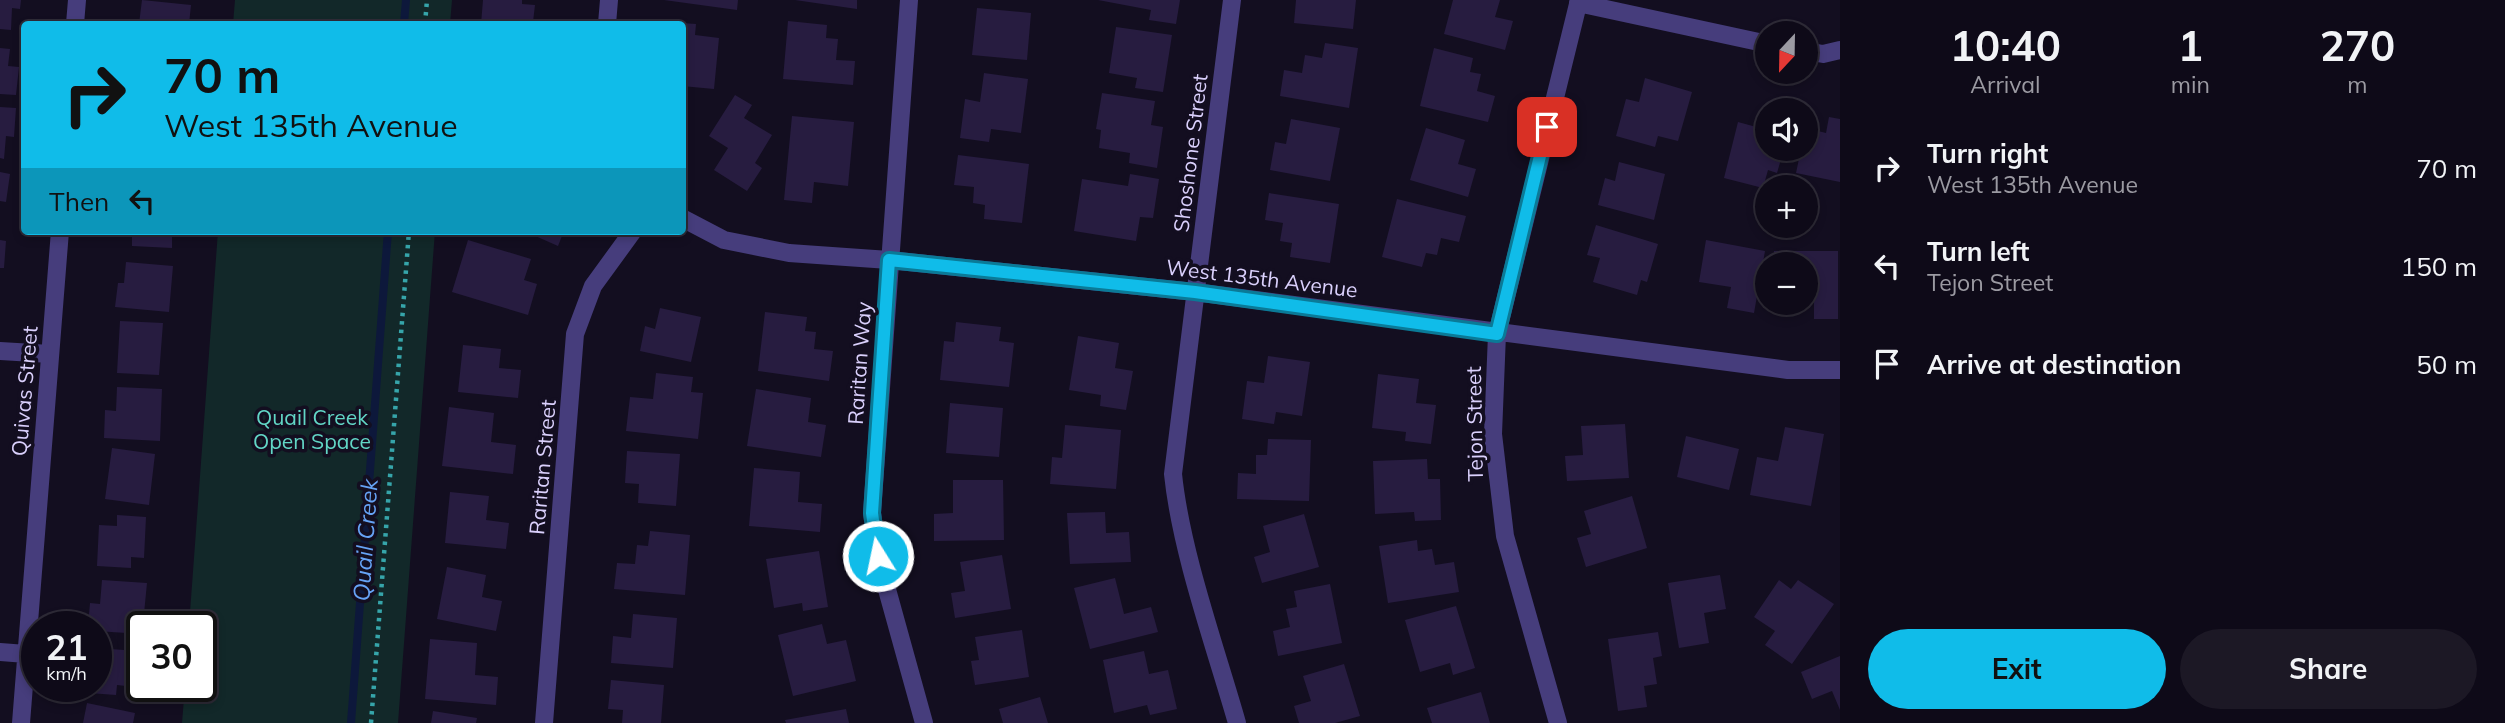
<!DOCTYPE html>
<meta charset="utf-8">
<style>
body{margin:0;font-family:Mulish,sans-serif;background:#1c1825;color:#f1f3f6;height:100vh;display:flex;flex-direction:column;font-size:26px;white-space:nowrap}
*{box-sizing:border-box;margin:0}
p{font-size:23px;color:#9b9aa2}
.icon{flex:none;width:38px;height:38px;fill:none;stroke:currentColor;stroke-width:2;stroke-linecap:round;stroke-linejoin:round}
.map{position:relative;flex:1;overflow:hidden}
.panel{display:flex;flex-direction:column;background:#0e0a18;width:665px}
.panel>*{flex:none}
.hud{position:absolute;left:21px;top:21px;width:665px;height:214px;border-radius:7px;box-shadow:0 4px 10px #0003,0 0 0 2px #2e2b37;background:#10bce9;color:#111;overflow:hidden}
.needle{width:46px;rotate:202deg}
.buttons{position:absolute;left:1755px;top:21px;display:grid;gap:14px}
.buttons a{display:grid;place-items:center;width:63px;height:63px;border-radius:50%;background:#0e0a18;box-shadow:0 4px 10px #0003,0 0 0 2px #2e2b37;font-size:35px}
.speed{position:absolute;left:21px;top:611px;display:flex;gap:14px;font-size:35px;font-weight:700;text-align:center}
.speed>*{display:grid;place-content:center;width:91px;height:91px;border-radius:50%;background:#0e0a18;box-shadow:0 4px 10px #0003,0 0 0 2px #2e2b37;line-height:1}
.speed small{font-size:18px;font-weight:400}
.speed .limit{border:4px solid #111;border-radius:10px;background:#fff;color:#111}
.pin{position:absolute;display:grid;place-items:center;width:60px;height:60px;color:#fff;margin:-30px;border-radius:14px;box-shadow:0 4px 10px #0006}
.me{position:absolute;width:77px;margin:-38px;rotate:350deg;stroke-linejoin:round;filter:drop-shadow(0 0 5px #0008)}
.turn{display:flex;align-items:center;gap:24px;height:147px;padding:0 28px;font-size:32px}
.turn .icon{width:91px;height:91px;stroke-width:2.5}
.turn b{display:block;font-size:49px;line-height:60px}
.then{display:flex;align-items:center;height:66px;padding:0 28px;background:#0003;gap:14px;font-size:26px}
.eta{display:flex;justify-content:space-evenly;align-items:center;height:119px;text-align:center}
.eta b{font-size:42px;font-weight:700;line-height:49px}
.action{display:flex;gap:14px;margin-top:auto;padding:14px 28px}
.action a{flex:1;height:80px;border-radius:42px;background:#10bce9;color:#111;font-size:28px;font-weight:700;line-height:80px;text-align:center}
.action a+a{background:#1c1825;color:#f1f3f6}
ul{padding:0;list-style:none}
li{display:flex;align-items:center;gap:21px;height:98px;padding:0 28px}
li div{flex:1}
li b{display:block;font-size:26px}
li em{font-style:normal}
main{display:flex;flex:1;min-height:0}
.map>svg:first-child{display:block}
.green{fill:#122829}
.lines{fill:none;stroke-linecap:round;stroke-linejoin:round}
.stream{stroke:#0d183b;stroke-width:8}
.building{fill:#271c40}
.path{stroke:#36a5aa;stroke-width:4.5;stroke-dasharray:3.5 5;stroke-linecap:butt}
.minor{stroke:#463d7c;stroke-width:18}
.route-casing{stroke:#0a7a97;stroke-width:18}
.route{stroke:#10bce9;stroke-width:12}
.labels{text-anchor:middle;dominant-baseline:central;stroke-width:7;stroke-linejoin:round;paint-order:stroke}
.street-label{font-size:21px;fill:#dad0fc;stroke:#130e20}
.park-label{font-size:21px;fill:#62d6c6;stroke:#130e20}
.water-label{font-size:23px;font-style:italic;fill:#66a3f5;stroke:#130e20}
</style>
<main>
<div class="map">
<svg width="1840" height="723" viewBox="0 0 1840 723">
<rect width="100%" height="100%" fill="#130e20"/>
<path class="green" d="M235,0H452L450,24H233Z
M218,231H435L398,723H182L185,686H201V626H189Z"/>
<g class="lines">
<path class="stream" d="M404,24L406,0
M351,723L388,231"/>
</g>
<path class="building" d="M0,0H21L20,9L12,8L11,30L0,29Z
M142,0L191,5L189,24H139Z
M483,0H522V4L535,5L533,22L542,24H481Z
M664,0H738L737,10Z
M795,0H857V9Z
M1098,0H1180L1176,24L1149,20L1151,10Z
M1296,0H1356L1353,29L1294,23Z
M1453,0H1500L1495,17L1513,21L1505,50L1444,34Z
M977,8L1031,13L1027,60L972,55Z
M788,21L827,25L826,38L838,39L836,60L855,61L853,85L783,79Z
M682,23L696,24L695,35L719,38L714,89L682,86Z
M1116,27L1172,35L1163,92L1135,88L1137,78L1109,73Z
M1325,43L1358,48L1349,108L1280,96L1284,70L1302,73L1305,55L1322,58Z
M0,48L10,49L8,66L19,67L16,95L0,94Z
M1434,48L1473,58L1470,72L1481,74L1477,91L1495,96L1488,122L1420,106Z
M984,73L1028,79L1021,133L991,129L989,142L960,138L965,99L980,102Z
M1645,78L1692,92L1678,141L1658,136L1655,147L1616,136L1626,99L1639,102Z
M1102,93L1155,101L1151,125L1163,127L1157,168L1129,163L1130,153L1099,148L1101,130L1096,129Z
M735,95L752,105L744,118L772,135L755,163L762,168L747,191L714,170L728,148L709,136Z
M0,107L16,108L14,137L6,136L4,159L0,158Z
M1764,110L1768,111V149H1784L1777,173L1768,170L1763,188L1724,178L1738,122L1760,128Z
M792,116L854,122L848,186L814,182L812,203L784,200Z
M1829,117L1840,119V182L1796,173L1801,149H1806V128L1826,133Z
M1291,119L1340,128L1330,181L1270,170L1275,142L1286,144Z
M1426,128L1465,140L1458,164L1476,169L1468,197L1410,180Z
M958,155L1029,164L1022,223L984,219L985,205L973,203L974,187L954,185Z
M1619,162L1665,174L1654,220L1598,205L1605,178L1615,181Z
M0,172L10,174L6,202L0,201Z
M1130,174L1159,179L1153,218L1140,217L1136,241L1074,231L1082,179L1128,186Z
M1269,193L1339,204L1330,263L1290,257L1292,243L1280,241L1283,223L1265,220Z
M1397,199L1466,216L1459,242L1441,238L1437,255L1426,253L1422,267L1382,257Z
M1596,225L1658,244L1647,282L1641,280L1637,295L1593,282L1600,258L1587,255Z
M132,231H172V248L132,246Z
M524,231H564L558,246Z
M0,240L6,241L4,268H0Z
M468,240L531,259L524,280L537,284L528,315L452,292Z
M1706,240L1765,251L1754,313L1727,308L1731,287L1699,282Z
M1774,251H1838V319H1814V301H1806V264H1774Z
M126,262L173,266L169,312L115,307L118,283H124Z
M660,308L701,317L691,362L640,351L645,326L655,329Z
M765,312L807,317L805,331L816,332L814,349L833,351L829,381L758,371Z
M120,321L163,323L159,375L117,373Z
M956,322L1001,327L999,341L1014,343L1009,387L940,380L944,341L954,342Z
M1078,336L1119,343L1115,368L1133,371L1126,410L1100,406L1101,395L1069,390Z
M463,345L501,349L499,368L521,370L518,398L458,392Z
M1268,356L1310,362L1302,416L1276,412L1274,424L1242,419L1247,381L1264,383Z
M656,373L693,377L691,392L703,393L698,439L626,431L630,397L653,399Z
M1378,374L1419,379L1416,403L1436,405L1431,444L1405,441L1406,432L1372,428Z
M117,387L162,389L160,441L104,438L105,410L116,411Z
M756,389L811,398L808,422L826,425L821,457L747,446Z
M950,403L1003,408L999,457L946,453Z
M449,407L494,413L491,442L516,445L513,474L442,466Z
M1625,424L1629,478L1567,481L1565,456L1583,455L1581,426Z
M1065,425L1121,430L1116,489L1050,484L1052,457L1062,458Z
M1785,427L1824,434L1811,506L1750,495L1757,457L1778,461Z
M1686,436L1739,449L1729,490L1677,477Z
M1268,439L1311,440L1309,501L1237,499L1238,473L1256,474V455H1267Z
M112,448L155,454L149,505L105,499Z
M627,451L680,454L676,506L638,503L639,484L625,483Z
M1427,459L1428,479H1440L1441,520L1415,521L1414,512L1375,514L1373,461Z
M754,468L800,472L798,502L822,504L820,532L749,526Z
M953,480H1003L1004,540L934,541V514L953,513Z
M450,492L489,496L486,520L509,523L506,549L445,543Z
M1632,496L1647,548L1586,567L1577,538L1591,534L1584,511Z
M1105,512L1106,533L1129,532L1131,562L1070,564L1067,513Z
M1304,514L1319,567L1262,583L1254,557L1270,552L1263,526Z
M117,515L146,517L144,558L131,557V568L97,566L99,525L117,526Z
M650,531L690,535L685,595L614,589L617,563L635,564L637,545L648,546Z
M1417,540L1418,551L1432,549L1435,565L1454,562L1459,592L1388,603L1379,546Z
M819,551L828,607L803,611L802,603L774,608L766,559Z
M1002,555L1011,609L955,618L951,593L965,591L960,562Z
M447,567L486,575L482,597L502,601L496,631L437,619Z
M1720,575L1726,609L1704,613L1709,643L1679,648L1668,583Z
M1115,578L1124,614L1151,607L1158,632L1090,649L1074,588Z
M102,580L147,583L142,634L96,631V626H88L90,603L100,604Z
M1779,580L1791,589L1798,580L1834,604L1792,664L1765,645L1775,631L1754,617Z
M1330,584L1342,643L1278,656L1273,631L1290,627L1286,609L1297,607L1294,591Z
M1456,606L1475,668L1453,675L1450,663L1420,672L1405,620Z
M633,614L677,618L673,668L611,663L613,636L631,638Z
M822,624L827,644L846,640L856,681L793,696L778,635Z
M1022,630L1029,677L975,685L971,661L979,660L975,637Z
M1658,632L1662,656L1653,658L1657,684L1644,686L1647,707L1618,711L1608,639Z
M430,639L477,643L475,675L498,677L496,705L425,699Z
M96,648L138,651L135,687L117,685L116,695L89,693V686H96Z
M1144,651L1149,674L1168,670L1177,709L1150,715L1147,705L1114,713L1103,660Z
M1840,656V710L1832,691L1812,699L1801,672Z
M1344,664L1360,716L1335,723H1299L1294,706L1311,701L1303,676Z
M611,680L664,685L661,723H622L623,710L608,709Z
M1481,692L1490,723H1432L1427,708Z
M1040,697L1048,723H1003L999,709Z
M87,703L135,713L133,723H83Z
M846,709L849,723H786L785,720Z
M433,711L477,718L476,723H431Z"/>
<g class="lines">
<path class="path" d="M425,24L427,0
M371,723L409,231"/>
<path class="minor" d="M909,0L872,513L878,557L924,723
M1232,0L1173,474C1181,552 1215,646 1237,723
M1578,3L1768,44
M75,24L77,0
M607,24L609,0
M1806,51L1823,54L1840,50
M682,218L724,240L789,253L889,260L1195,292L1788,370H1840
M0,351L50,354
M0,652L26,654
M21,723L60,231
M544,723L575,334L593,286L633,231
M1558,723L1505,536L1493,434L1497,334L1579,0"/>
</g>
<g class="lines">
<defs>
<path id="route" d="M878,556L872,513L889,260L1195,292L1497,334L1547,127"/>
</defs>
<use href="#route" class="route-casing"/>
<use href="#route" class="route"/>
</g>
<g class="labels">
<g class="street-label">
<text transform="translate(1190 153) rotate(-83)">Shoshone Street</text>
<text transform="translate(1262 278) rotate(7)">West 135th Avenue</text>
<text transform="translate(859 363) rotate(-86)">Raritan Way</text>
<text transform="translate(24 391) rotate(-85)">Quivas Street</text>
<text transform="translate(1474 424) rotate(-91)">Tejon Street</text>
<text transform="translate(542 467) rotate(-85)">Raritan Street</text>
</g>
<g class="park-label">
<text x="312" y="417">Quail Creek<tspan x="312" dy="24">Open Space</tspan></text>
</g>
<g class="water-label">
<text transform="translate(365 540) rotate(-86)">Quail Creek</text>
</g>
</g>
</svg>
<div class="buttons">
<a><svg class="needle" viewBox="-14 -14 28 28"><path d="M0-13l5 13h-10z" fill="#e53935"/><path d="M0 13l5-13h-10z" fill="#9b9aa2"/></svg></a>
<a><svg class="icon" aria-label="sound" viewBox="0 0 24 24"><path d="M4 9h4l5-4v14l-5-4H4zM17 9q2 3 0 6"/></svg></a>
<a>+</a>
<a>−</a>
</div>
<div class="speed"><div>21<small>km/h</small></div><div class="limit">30</div></div>
<div class="pin" style="left:1547px;top:127px;background:#d93025"><svg class="icon" aria-label="arrive" viewBox="0 0 24 24"><path d="M6 21V4h12l-3 4 3 4H6"/></svg></div>
<svg class="me" style="left:878px;top:556px" viewBox="-20 -20 40 40"><circle r="17" fill="#10bce9" stroke="#fff" stroke-width="3"/><path d="M0-11L8 9 0 5-8 9z" fill="#fff"/></svg>
<div class="hud">
<div class="turn"><svg class="icon" aria-label="right" viewBox="0 0 24 24"><path d="M7 20v-9h11M14 6l5 5-5 5"/></svg><div><b>70 m</b>West 135th Avenue</div></div>
<div class="then">Then<svg class="icon" aria-label="left" viewBox="0 0 24 24"><path d="M17 20v-9H6M10 6l-5 5 5 5"/></svg></div>
</div>
</div>
<section class="panel">
<div class="eta">
<div><b>10:40</b><p>Arrival</p></div>
<div><b>1</b><p>min</p></div>
<div><b>270</b><p>m</p></div>
</div>
<ul>
<li><svg class="icon" aria-label="right" viewBox="0 0 24 24"><path d="M7 20v-9h11M14 6l5 5-5 5"/></svg><div><b>Turn right</b><p>West 135th Avenue</p></div><em>70 m</em></li>
<li><svg class="icon" aria-label="left" viewBox="0 0 24 24"><path d="M17 20v-9H6M10 6l-5 5 5 5"/></svg><div><b>Turn left</b><p>Tejon Street</p></div><em>150 m</em></li>
<li><svg class="icon" aria-label="arrive" viewBox="0 0 24 24"><path d="M6 21V4h12l-3 4 3 4H6"/></svg><div><b>Arrive at destination</b></div><em>50 m</em></li>
</ul>
<div class="action"><a>Exit</a><a>Share</a></div>
</section>
</main>
